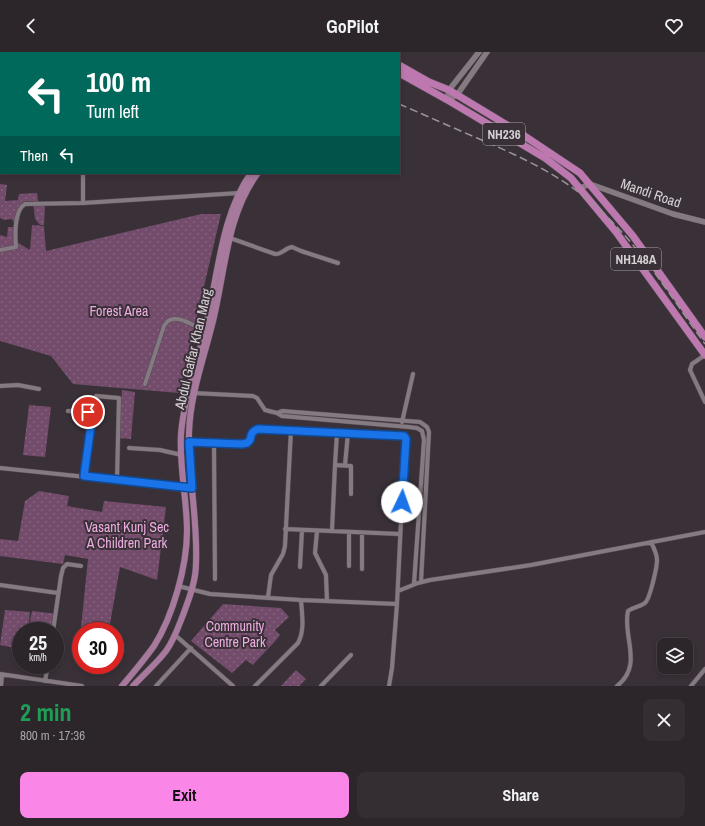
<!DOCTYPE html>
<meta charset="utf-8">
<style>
body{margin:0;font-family:"Archivo Narrow",sans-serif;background:#342d32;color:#f1f3f6;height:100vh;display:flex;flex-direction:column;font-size:15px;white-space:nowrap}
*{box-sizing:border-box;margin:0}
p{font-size:13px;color:#a6a5a8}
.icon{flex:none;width:22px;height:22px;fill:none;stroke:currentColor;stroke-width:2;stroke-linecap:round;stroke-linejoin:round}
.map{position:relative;height:634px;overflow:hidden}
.sheet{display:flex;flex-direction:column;background:#2c252a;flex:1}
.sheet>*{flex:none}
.banner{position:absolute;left:0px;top:0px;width:400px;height:122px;box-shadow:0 2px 6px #0003,0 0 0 1px #484247;background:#00695c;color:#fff;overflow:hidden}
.tools{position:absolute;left:657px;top:586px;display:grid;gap:8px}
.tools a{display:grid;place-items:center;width:36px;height:36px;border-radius:8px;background:#2c252a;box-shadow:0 2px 6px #0003,0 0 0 1px #484247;font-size:20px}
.speed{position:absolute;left:12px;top:570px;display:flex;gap:8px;font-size:20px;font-weight:700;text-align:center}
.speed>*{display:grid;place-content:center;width:52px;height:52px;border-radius:50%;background:#2c252a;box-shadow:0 2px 6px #0003,0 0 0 1px #484247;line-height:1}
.speed small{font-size:10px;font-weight:400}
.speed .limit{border:6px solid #d22;background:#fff;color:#111}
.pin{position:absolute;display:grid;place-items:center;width:34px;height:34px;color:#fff;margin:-17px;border:2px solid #fff;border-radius:50%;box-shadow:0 1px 4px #0007}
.me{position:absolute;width:44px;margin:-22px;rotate:3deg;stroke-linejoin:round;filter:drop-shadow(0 0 3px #0008)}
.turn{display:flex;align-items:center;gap:14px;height:84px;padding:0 20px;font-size:18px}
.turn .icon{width:52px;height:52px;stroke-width:2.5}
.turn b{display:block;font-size:28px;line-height:34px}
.then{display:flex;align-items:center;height:38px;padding:0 20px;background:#0003;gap:8px;font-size:15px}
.round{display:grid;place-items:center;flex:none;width:42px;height:42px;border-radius:8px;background:#342d32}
.overview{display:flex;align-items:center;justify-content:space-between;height:68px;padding:0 20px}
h1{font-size:24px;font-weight:700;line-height:30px;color:#1e9e55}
.primary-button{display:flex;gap:8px;margin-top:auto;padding:8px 20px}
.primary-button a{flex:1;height:46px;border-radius:8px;background:#fa87e7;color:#111;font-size:16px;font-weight:700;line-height:46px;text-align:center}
.primary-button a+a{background:#342d32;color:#f1f3f6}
header{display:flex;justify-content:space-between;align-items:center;height:52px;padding:0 20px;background:#2c252a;font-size:18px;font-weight:700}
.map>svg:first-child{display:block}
.park{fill:url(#park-dots)}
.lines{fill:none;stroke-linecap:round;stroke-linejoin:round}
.street-casing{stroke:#544d53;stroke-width:5}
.secondary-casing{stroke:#544d53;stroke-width:6}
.primary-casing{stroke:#544d53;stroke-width:7}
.highway-casing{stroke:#544d53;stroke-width:8}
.street{stroke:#857a82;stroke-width:4}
.secondary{stroke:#857a82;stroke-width:5.5}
.primary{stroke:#a6799d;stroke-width:6}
.highway{stroke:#bc78af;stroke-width:7}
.rail{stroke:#9b9499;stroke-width:1.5;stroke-dasharray:8 4;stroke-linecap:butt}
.route-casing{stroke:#114b97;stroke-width:10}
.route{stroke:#1a73e8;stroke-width:7}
.labels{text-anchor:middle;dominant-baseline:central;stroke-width:4;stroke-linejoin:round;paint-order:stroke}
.shield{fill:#3a3138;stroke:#a8a1a7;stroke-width:1}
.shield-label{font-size:13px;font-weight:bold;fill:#d7d1d6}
.street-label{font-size:14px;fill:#d7d1d6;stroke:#3a3138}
.park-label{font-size:14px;fill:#eeace1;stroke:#3a3138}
</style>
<header><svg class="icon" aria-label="back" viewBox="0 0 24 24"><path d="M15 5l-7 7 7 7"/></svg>GoPilot<svg class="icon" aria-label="heart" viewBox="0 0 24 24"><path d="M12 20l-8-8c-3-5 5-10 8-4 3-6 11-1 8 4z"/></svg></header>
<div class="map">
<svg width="705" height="634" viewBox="0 0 705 634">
<defs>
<pattern id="park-dots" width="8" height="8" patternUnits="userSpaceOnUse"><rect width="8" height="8" fill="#734b6b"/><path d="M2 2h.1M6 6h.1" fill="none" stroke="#86647f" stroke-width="1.8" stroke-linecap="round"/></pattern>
</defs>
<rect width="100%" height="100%" fill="#3a3138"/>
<path class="park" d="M0,132L7,133L5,149L18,148L19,142L37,141L38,149L45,154L44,173H40L35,167L33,149L22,150L19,170L15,173L12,167L4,168L0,166Z
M201,162H221L179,341L73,332L51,304L0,289V183L7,185L8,175H18L17,190L30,198L32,173L44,174L46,199Z
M122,338L135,340L131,387L118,386Z
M29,353L51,355L45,405L23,403Z
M39,439L69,444L67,454L102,460L104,449L166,455L157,528L120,515L110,572L102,571L101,579H81V604H78L88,507L65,503L63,512L0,504V487L18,489L25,449Z
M223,552L281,556L289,565L275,578L280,583C272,594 262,602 253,613L246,608L232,621L191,589Z
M5,558L30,560L28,579H21V597L0,593Z
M32,559L57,562L55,579H40L29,575Z
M296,618L306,627L300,633L301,634H281Z"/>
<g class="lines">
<defs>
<path id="street" d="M32,0V1
M103,0V1
M0,72L1,73
M83,151V121
M230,186L275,202C281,203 285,196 292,195L301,199L338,211
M0,198L16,195C15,184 14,158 25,152L83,151L239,141
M705,303L692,312L690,318L705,350
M145,332L164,274C173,258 192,273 205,279
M0,334L18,333L39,337
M193,341L253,344L257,346L265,358L277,361L282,359L420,370L427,375L429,380L421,530
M96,344L119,346L117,428
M68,359L88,360L92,363L84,424
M277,361L282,364L409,375L417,376L422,379L424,388L414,532
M402,370L413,322
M189,390L242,392L250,388C251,382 252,379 258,377L402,384L405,386L397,552L392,616L389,634
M214,392L215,527
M129,396L160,398L182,403
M335,413L351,414V442
M345,413L348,381
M0,416L192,436
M285,477L400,482
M317,479L315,501L326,523L327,549
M332,479L335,413L337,381
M349,514V480
M300,515L302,478
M362,517V481
M0,533L58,541
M178,534L210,542L301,548L397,552
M398,539L418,531L430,528L531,513L705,480
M268,545L271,523L283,502L285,494L291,378
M53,579L61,524L63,516L67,512L81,514
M175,583L233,634
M0,622L82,634
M45,629L48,613
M1,634L2,623
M156,634L191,596
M255,634L298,591C305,578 302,563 301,548
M321,634L351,603
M617,634C644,613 622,584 628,559C633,555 640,555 645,551C650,547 657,515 657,508C657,502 654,496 651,490
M691,634L705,617"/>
<path id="secondary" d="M447,48L457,43L487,0
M447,48L449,38L479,0
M580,136L590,132L673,162L705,170"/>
<path id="primary" d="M272,0V1
M280,1L281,0
M122,634C133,621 144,608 154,594C173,564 187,514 187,479C187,447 179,414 181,382C184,345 198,309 206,273C218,224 221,163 251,121
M133,634C144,622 157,611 166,599C174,588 178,576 183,563C189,547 196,529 196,511C198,468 188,425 189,381C190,344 203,309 212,273C225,223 226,163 258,121"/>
<path id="highway" d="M361,0L363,1
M377,0L379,1
M399,13L429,30L449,38L520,81L580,121L633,184L705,285
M399,21L451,50L545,106L571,126L616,180L705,303"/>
</defs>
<use href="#street" class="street-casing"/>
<use href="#secondary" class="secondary-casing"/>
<use href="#primary" class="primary-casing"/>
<use href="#highway" class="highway-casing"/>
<use href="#street" class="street"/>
<use href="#secondary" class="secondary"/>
<use href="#primary" class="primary"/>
<use href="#highway" class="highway"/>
<path class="rail" d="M279,0L281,1
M399,52C425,63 451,75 477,86C519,104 557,121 592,151C638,190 670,244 705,292"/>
</g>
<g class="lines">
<defs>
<path id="route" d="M88,360L91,361L92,366L84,424L192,436L189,390L242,392L247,391L250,388C251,382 252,379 258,377L404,384L406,387L402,450"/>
</defs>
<use href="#route" class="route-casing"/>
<use href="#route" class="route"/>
</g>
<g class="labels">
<g class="shield">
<rect x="483" y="71" width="42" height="22" rx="3"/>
<rect x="611" y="196" width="50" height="22" rx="3"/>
</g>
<g class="shield-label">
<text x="504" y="82">NH236</text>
<text x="636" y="207">NH148A</text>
</g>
<g class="street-label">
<text transform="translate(651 141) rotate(19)">Mandi Road</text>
<text transform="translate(193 297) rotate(-77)">Abdul Gaffar Khan Marg</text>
</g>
<g class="park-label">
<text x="119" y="259">Forest Area</text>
<text x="127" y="475">Vasant Kunj Sec<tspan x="127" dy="16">A Children Park</tspan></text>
<text x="235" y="574">Community<tspan x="235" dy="16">Centre Park</tspan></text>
</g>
</g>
</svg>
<div class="tools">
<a><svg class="icon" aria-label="layers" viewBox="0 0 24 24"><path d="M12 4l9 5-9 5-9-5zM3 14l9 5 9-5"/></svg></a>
</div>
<div class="speed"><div>25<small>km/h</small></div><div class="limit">30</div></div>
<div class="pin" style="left:88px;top:360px;background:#d93025"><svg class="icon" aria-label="arrive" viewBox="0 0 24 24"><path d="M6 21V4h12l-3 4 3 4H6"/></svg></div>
<svg class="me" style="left:402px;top:450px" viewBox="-20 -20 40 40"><circle r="19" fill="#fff"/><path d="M0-13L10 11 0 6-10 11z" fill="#1a73e8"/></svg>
<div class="banner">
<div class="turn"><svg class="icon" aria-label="left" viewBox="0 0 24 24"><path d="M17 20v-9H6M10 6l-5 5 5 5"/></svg><div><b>100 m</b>Turn left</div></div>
<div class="then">Then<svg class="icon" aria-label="left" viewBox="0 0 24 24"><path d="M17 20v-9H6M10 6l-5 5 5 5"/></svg></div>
</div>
</div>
<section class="sheet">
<div class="overview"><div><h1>2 min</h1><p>800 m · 17:36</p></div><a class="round"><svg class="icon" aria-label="close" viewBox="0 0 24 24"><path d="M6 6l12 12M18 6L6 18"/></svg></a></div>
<div class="primary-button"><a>Exit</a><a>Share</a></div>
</section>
